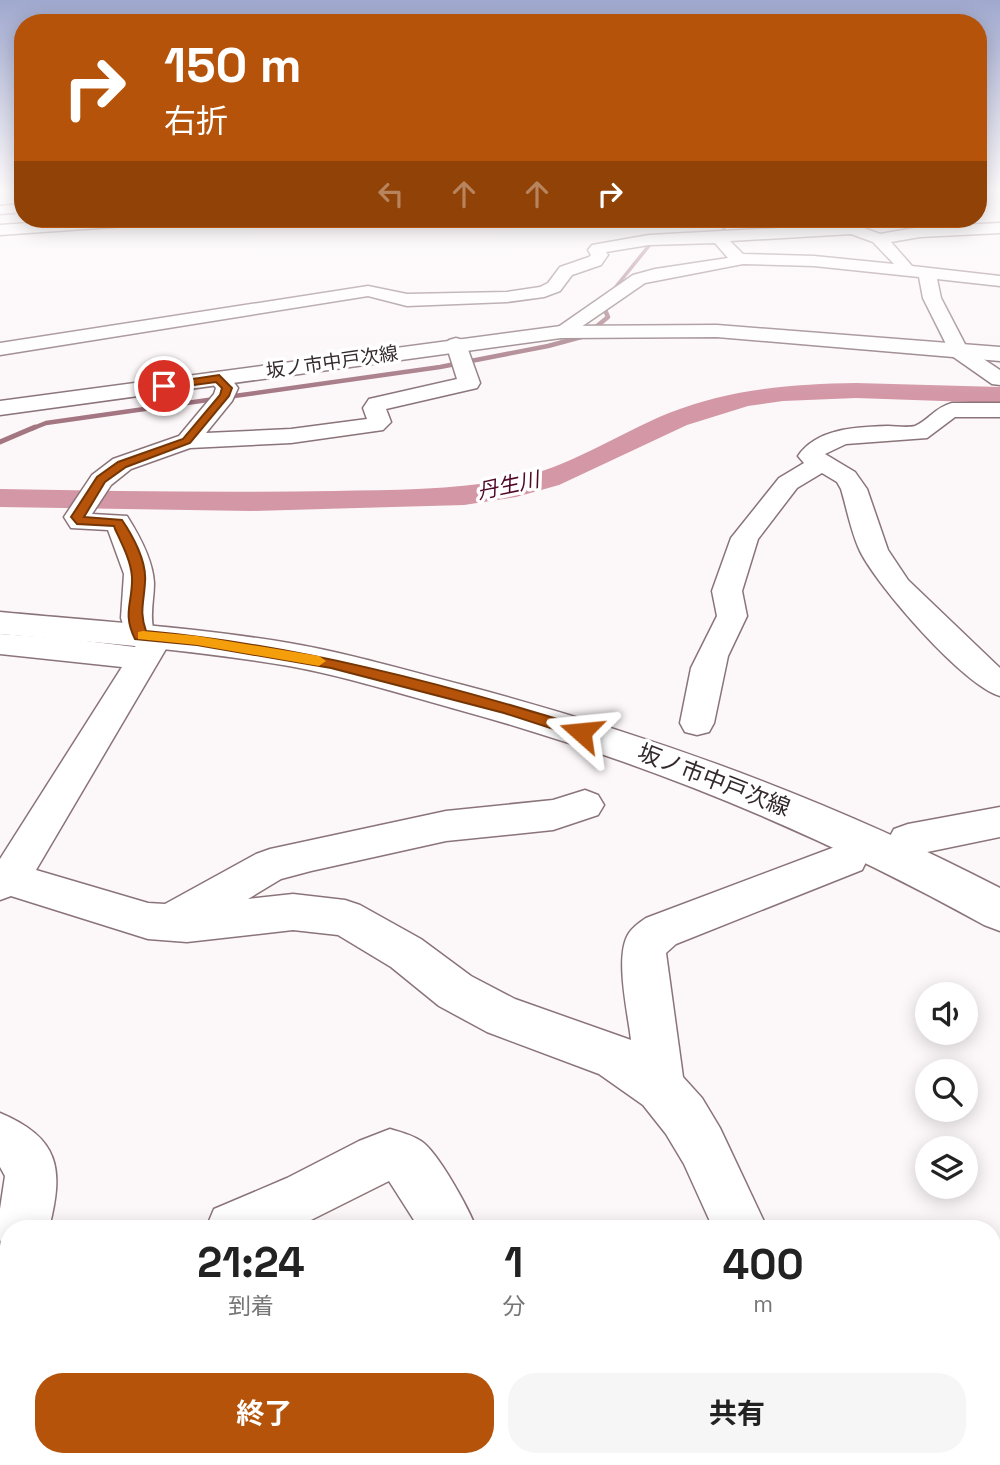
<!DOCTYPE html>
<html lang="ja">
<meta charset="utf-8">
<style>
body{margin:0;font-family:"Space Grotesk","Noto Sans JP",sans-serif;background:#f6f6f6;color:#222;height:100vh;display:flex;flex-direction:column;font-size:26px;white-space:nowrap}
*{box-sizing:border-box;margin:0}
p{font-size:23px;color:#767676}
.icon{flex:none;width:38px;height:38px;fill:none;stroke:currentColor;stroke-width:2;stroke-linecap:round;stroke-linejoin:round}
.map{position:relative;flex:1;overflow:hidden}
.drawer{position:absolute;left:0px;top:1220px;width:1001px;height:247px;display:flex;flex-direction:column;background:#fff;border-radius:28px 28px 0 0;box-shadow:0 4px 18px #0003}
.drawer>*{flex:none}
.banner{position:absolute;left:14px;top:14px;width:973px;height:214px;border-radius:28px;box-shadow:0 4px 18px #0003;background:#b45309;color:#fff;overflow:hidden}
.fabs{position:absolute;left:915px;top:982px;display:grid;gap:14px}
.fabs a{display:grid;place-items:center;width:63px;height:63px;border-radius:50%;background:#fff;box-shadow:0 4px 18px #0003;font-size:35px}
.pin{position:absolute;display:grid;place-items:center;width:60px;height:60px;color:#fff;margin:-30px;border:4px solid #fff;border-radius:50%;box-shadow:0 2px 7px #0007}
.me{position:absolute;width:77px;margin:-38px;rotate:288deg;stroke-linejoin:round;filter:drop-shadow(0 0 5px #0008)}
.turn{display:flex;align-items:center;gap:24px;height:147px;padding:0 35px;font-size:32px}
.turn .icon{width:91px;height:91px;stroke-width:2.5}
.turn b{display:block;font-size:49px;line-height:60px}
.lanes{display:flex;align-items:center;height:66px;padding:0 35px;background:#0003;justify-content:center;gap:35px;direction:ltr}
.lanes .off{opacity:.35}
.eta{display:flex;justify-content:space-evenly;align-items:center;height:119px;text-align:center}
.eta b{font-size:42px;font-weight:700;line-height:49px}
.cta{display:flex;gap:14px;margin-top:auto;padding:14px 35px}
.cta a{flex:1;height:80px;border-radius:28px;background:#b45309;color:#fff;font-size:28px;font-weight:700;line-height:80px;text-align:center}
.cta a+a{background:#f6f6f6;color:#222}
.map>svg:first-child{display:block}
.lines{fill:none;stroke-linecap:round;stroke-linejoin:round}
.stream-far2{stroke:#a37682;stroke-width:3.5}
.stream-far1{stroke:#a37682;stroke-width:4.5}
.stream{stroke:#a37682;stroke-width:5}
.river{fill:#d397a6;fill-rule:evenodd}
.minor-casing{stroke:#8a7479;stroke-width:3}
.major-casing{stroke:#8a7479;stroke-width:3}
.highway-casing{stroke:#8a7479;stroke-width:3}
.minor{fill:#fff;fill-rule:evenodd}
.major{fill:#fff;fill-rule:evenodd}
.highway{fill:#fff;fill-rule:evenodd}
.route{fill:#b45309;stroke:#753606;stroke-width:2}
.slow{fill:#f59e0b}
.labels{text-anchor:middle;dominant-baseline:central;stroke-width:7;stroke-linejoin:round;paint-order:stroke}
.far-street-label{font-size:19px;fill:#342a2d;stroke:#fff}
.far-water-label{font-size:21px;font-style:italic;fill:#510827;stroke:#fff}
.street-label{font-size:23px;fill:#342a2d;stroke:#fff}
</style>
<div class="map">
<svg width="1000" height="1465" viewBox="0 0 1000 1465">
<rect width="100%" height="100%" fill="#fcf7f8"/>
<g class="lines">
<path class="stream-far2" d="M723,232L726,219
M610,294L652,242"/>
<path class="stream-far1" d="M227,397L440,367L548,346L585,336L608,317L602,303
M31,429L46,423L215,399"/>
<path class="stream" d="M0,442L35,427"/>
<path class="river" d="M856,383L1000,387V403L856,398L783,401L748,406L687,425L559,485L516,497L464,505L251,511L0,507V489C111,491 222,493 334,491C394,490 454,490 513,479C569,468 617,434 669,413C729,389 792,384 856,383Z"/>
<defs>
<path id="minor" d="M23,204V212L0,214V206Z
M1000,223V233L920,237L891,242L912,266L1000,276V286L937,279L941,298L967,348L1000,370V385L992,384L952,356L923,298L919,277L814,266L743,264L645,283L568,336L561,338L551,332L633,275L655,269L728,258L715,243L649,245L606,252L608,255L601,265L572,275L560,291L544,297L507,302L407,306L368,296L0,355V343L368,286L407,294L507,292L540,287L548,283L560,267L589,257L591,255L588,250L592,245L649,235L853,224L880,234L920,227ZM851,234L873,242L894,264L814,256L743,254L730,241Z
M456,338L463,340L466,344L480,383L477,388L386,409L391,422L383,430L291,443L190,448L131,469L111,485L92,514L127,516C139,535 153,560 154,583C154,599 150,612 153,628L168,630L173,637L36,870L148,903L165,904L256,854L270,849L446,811L553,800L585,790L598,795L604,805L598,815L553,830L446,841L311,871L281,879L248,899L293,894L345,900L360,905L421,939L471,976L515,999L631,1040C628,1013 614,955 629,933C633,927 640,922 646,918L848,842L862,846L868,858L862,870L676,944L666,953L683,1077L702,1098L720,1128L767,1228H713L684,1164L666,1134L643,1105L599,1074L487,1032L439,1006L391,967L338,935L293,930L187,942L148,939L11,896L0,900V859L122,667L0,654V634L70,639L135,647L137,644L129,642L121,618L124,574L108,530L71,528L64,517L92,475L113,459L179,436L214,394L216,388L208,378L211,373H227L238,388L232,401L206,433L291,429L367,419L363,408L369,399L457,379L446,344L449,340Z
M952,403H1000V417H955L927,438L846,444L825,454L855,472L867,489L888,550L908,580L1000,668V696C964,686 877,586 860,551C851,532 847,509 841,489L837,482L822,473L797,488L758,539L742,591L747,616L728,656L714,723L709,732L697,735L685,732L680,723L691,668L717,616L712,591L731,538L779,478L804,463L798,456C817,428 857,427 888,426C896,426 908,428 915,426C929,420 934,408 952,403Z
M1000,807V837L908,856L894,851L888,840L894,829L908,824Z
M0,1113C60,1138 64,1169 49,1228H9V1250L3,1247L0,1240V1209L5,1176L0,1167Z
M390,1129C400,1132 412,1135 421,1141C438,1152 469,1209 476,1228H419L389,1181L295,1228H206L214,1209L287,1178L359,1141Z
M992,1391L1000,1394V1456L992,1453Z
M556,1458H620L623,1465H558Z
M739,1458H801V1465H737Z"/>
<path id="major" d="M717,325L1000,347V361L717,337L561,338L0,415V401L561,326Z
M0,612C96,621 193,627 289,643C348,653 405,670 463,685C649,734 829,799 1000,888V931L984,925C815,831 639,759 452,708C398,693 344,676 289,666C193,650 96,642 0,634Z"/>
<path id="highway" d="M87,219H164L156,224L0,235V225Z"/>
</defs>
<use href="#minor" class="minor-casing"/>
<use href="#major" class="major-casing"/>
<use href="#highway" class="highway-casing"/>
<use href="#minor" class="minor"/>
<use href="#major" class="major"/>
<use href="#highway" class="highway"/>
</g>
<linearGradient id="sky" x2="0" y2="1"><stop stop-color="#9fa8ce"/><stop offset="0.48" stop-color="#fefbfc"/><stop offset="1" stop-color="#fefbfc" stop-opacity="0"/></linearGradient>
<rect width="1000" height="396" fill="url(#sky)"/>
<path class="route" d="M219,375L232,388L229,396L190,443L126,467L105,482L84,517L122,520C133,536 147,562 145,582C144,603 139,611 146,631C296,645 443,683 586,728L589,732L586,736L581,738L504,713L331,668L197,645L135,639C122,613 133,602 132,577C131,561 122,544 115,529L114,526L77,524L71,517L97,477L118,462L183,439L220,395L222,388L216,382L164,389L159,386L160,384Z"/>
<path class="slow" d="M143,631L197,636L319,656L326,661L319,666L197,645L138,639V632Z"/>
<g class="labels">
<g class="far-street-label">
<text transform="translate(332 362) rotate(-8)">坂ノ市中戸次線</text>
</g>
<g class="far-water-label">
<text transform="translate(508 485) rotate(-12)">丹生川</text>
</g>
<g class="street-label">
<text transform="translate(714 780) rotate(21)">坂ノ市中戸次線</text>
</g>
</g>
</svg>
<div class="fabs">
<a><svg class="icon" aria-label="sound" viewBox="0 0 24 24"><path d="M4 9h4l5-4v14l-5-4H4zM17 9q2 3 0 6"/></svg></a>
<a><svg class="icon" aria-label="search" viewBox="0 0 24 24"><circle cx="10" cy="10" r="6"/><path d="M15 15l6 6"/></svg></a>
<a><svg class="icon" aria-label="layers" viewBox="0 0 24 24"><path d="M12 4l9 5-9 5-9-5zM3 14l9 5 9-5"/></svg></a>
</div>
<div class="pin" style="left:164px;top:386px;background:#d93025"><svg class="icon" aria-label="arrive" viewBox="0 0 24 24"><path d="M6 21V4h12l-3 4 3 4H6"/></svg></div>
<svg class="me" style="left:581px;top:732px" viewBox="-20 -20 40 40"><path d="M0-17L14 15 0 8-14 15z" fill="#b45309" stroke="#fff" stroke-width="4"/></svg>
<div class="banner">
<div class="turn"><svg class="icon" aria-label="right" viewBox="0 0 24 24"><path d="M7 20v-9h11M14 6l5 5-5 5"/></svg><div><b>150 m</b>右折</div></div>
<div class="lanes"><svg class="icon off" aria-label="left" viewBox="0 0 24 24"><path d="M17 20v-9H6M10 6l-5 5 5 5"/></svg><svg class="icon off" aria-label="ahead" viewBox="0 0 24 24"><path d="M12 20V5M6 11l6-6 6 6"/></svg><svg class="icon off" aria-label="ahead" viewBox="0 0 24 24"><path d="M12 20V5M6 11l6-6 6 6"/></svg><svg class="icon" aria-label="right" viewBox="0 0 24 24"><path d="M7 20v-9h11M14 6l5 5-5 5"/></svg></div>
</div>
<section class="drawer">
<div class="eta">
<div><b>21:24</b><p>到着</p></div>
<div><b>1</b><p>分</p></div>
<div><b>400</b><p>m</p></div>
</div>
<div class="cta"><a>終了</a><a>共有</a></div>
</section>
</div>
